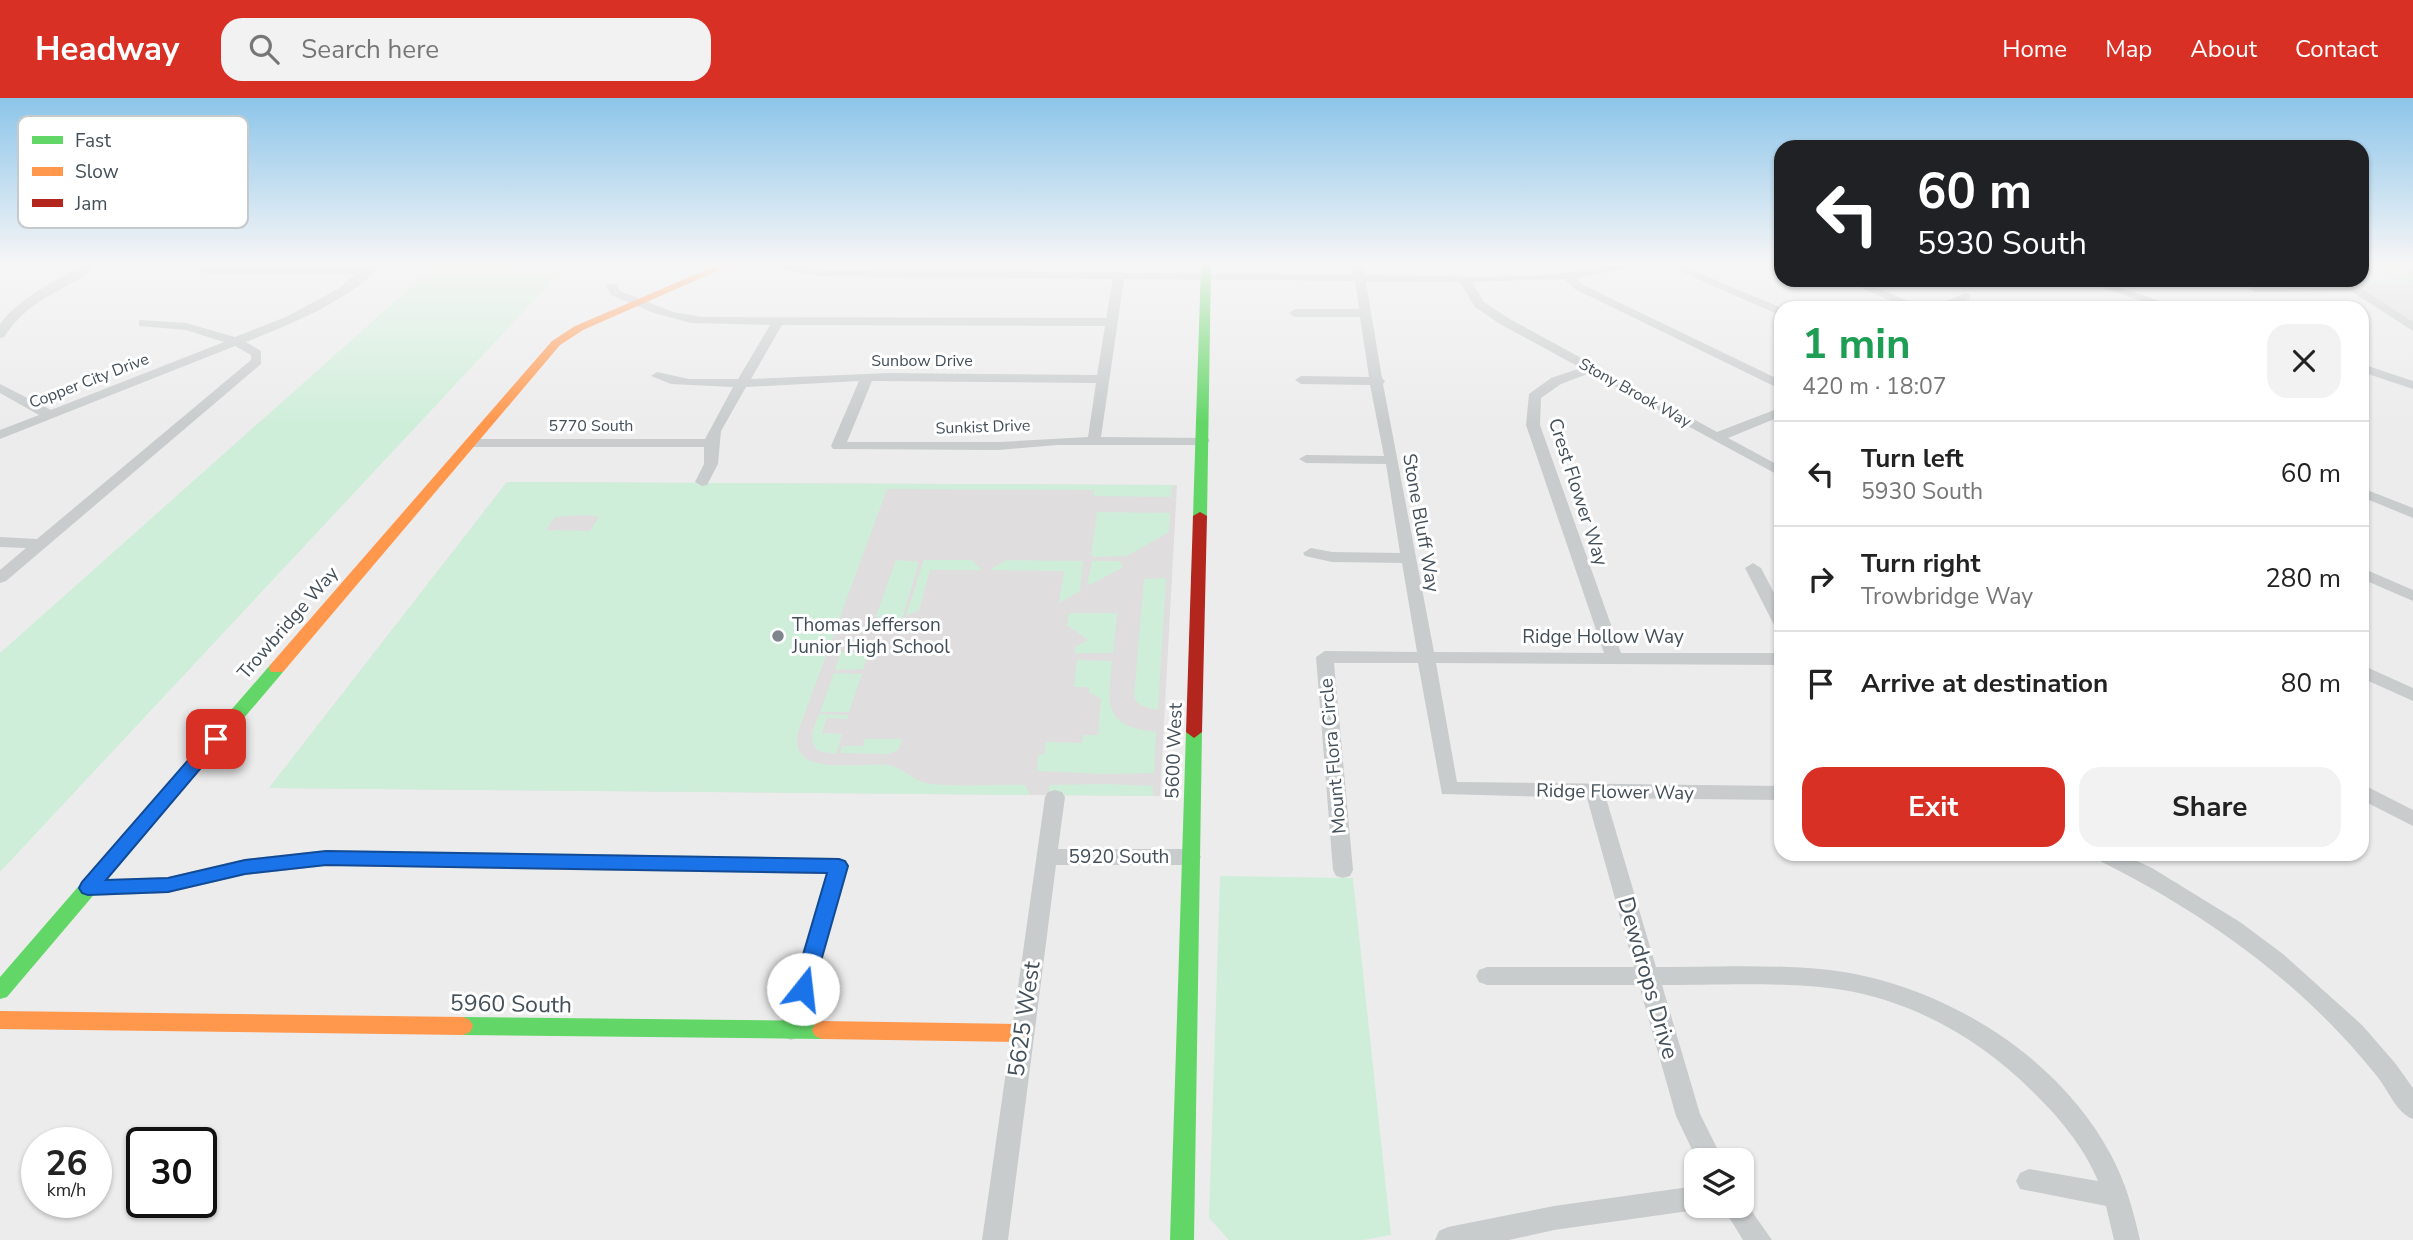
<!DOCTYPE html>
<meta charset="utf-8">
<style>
body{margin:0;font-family:"Nunito Sans",sans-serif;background:#f2f2f2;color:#222;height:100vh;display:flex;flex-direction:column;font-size:26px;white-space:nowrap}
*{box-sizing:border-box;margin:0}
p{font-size:23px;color:#767676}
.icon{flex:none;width:38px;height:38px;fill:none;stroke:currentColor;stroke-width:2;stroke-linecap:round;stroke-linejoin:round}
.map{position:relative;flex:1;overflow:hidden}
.drawer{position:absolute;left:1774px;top:203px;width:595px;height:560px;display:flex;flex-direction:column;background:#fff;border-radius:21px;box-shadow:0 2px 5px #0004}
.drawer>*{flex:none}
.hud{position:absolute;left:1774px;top:42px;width:595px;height:147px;border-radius:21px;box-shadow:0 2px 5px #0004;background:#202124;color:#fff;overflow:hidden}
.controls{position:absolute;left:1684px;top:1050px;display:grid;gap:14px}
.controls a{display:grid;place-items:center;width:70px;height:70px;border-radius:14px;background:#fff;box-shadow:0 2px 5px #0004;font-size:35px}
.speed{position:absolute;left:21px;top:1029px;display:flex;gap:14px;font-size:35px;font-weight:700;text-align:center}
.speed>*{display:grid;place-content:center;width:91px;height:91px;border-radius:50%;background:#fff;box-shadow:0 2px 5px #0004;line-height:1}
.speed small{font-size:18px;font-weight:400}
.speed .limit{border:4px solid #111;border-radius:10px;background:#fff;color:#111}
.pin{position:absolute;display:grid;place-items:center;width:60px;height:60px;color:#fff;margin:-30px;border-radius:14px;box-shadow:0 4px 10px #0006}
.me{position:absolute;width:77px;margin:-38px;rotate:16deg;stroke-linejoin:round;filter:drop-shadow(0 0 5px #0008)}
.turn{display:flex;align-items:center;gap:24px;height:147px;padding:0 28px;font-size:32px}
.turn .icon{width:91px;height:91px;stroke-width:2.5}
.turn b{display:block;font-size:49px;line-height:60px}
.round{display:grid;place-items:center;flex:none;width:74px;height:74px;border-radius:21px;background:#f2f2f2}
.head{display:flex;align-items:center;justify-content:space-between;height:119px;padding:0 28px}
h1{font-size:42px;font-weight:700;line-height:52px;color:#1e9e55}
.cta{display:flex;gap:14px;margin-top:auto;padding:14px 28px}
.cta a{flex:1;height:80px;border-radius:21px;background:#d93025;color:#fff;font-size:28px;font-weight:700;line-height:80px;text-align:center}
.cta a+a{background:#f2f2f2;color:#222}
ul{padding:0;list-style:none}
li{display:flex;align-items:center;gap:21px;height:105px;padding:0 28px;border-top:2px solid #e0e0e0}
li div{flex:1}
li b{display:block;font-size:26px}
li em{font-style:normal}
header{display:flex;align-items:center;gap:42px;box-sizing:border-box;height:98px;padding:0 35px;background:#d93025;color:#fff}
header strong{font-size:33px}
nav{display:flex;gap:38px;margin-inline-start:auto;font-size:24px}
.search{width:490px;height:63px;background:#f2f2f2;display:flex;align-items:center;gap:18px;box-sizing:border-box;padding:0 24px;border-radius:21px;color:#767676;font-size:26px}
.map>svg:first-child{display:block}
.education{fill:#dfddde}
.green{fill:#cfeeda;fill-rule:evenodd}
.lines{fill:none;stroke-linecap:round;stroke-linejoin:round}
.street{fill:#c8cccd;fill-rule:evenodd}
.fast{fill:#63d668;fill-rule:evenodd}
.slow{fill:#ff974d;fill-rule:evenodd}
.jam{fill:#b3261e;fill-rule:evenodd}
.route{fill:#1a73e8;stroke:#114b97;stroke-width:2}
.poi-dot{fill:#7e868c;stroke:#fff;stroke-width:2.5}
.labels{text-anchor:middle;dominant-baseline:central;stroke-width:6;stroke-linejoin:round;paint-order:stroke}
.far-street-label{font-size:16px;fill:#434f59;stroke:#fff}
.street-label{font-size:19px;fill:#434f59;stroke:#fff}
.poi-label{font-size:19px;fill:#434f59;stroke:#fff;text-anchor:start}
.near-street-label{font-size:23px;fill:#434f59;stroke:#fff}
.key{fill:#fff;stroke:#c7cacd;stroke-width:2}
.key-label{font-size:19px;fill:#434f59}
</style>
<header>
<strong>Headway</strong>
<div class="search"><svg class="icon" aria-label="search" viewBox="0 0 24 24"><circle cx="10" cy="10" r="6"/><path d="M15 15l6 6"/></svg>Search here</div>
<nav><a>Home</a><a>Map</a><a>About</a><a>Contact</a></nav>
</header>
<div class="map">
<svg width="2413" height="1142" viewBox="0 0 2413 1142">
<rect width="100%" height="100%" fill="#edecec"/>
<path class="education" d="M2371,166H2413V224L2347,182H2397Z
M507,384L1177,387L1160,698L269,690Z"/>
<path class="green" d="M437,166H568L0,774V555Z
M2371,166H2393L2413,178V186H2362L2352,182H2397Z
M507,384L1172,387L1171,399L1094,398V392L887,391L799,631C784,682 860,663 889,667C901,669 911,680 922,684C938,690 1004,686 1025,687L1030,697L269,690ZM585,417L599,419L590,433L546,432L555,419Z
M1097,414L1170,415L1169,434L1127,458L1094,459L1091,457Z
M896,462L919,464L898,535L876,518Z
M924,462H972L982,472H930L919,512L906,518Z
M1006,462L1083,463L1080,493L1059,505L1064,473L990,472Z
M1092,463H1118L1122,466V470L1089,487H1087Z
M1166,480L1158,611C1148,611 1139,609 1134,599L1144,481Z
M1069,515H1117L1113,555H1075V549L1088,542L1067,527Z
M841,554H869L863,571L835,572Z
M1077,562L1112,563C1108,607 1102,628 1156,634L1154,675L1106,676L1037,673L1038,657H1044L1046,644L1082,645L1083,637H1098L1101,601L1089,594V589H1074Z
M834,575L862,576L849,614H820Z
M819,616L848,617L847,621L827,620L822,635L842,636L836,656L818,653C807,641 814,630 819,616Z
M865,641H902L898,652L889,656L840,655L842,648H863Z
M1105,686L1153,688V698L1048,697L1050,687Z
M1220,778L1353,780L1391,1137L1364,1142H1229L1209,1120Z"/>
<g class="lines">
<path class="street" d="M86,166H99C67,195 32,196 4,239L0,240V226C21,198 56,183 86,166Z
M370,166H383C347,204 293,225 246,244L261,253V266L6,483L0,485V472L26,450L0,449V439L37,441L251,262V257L235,248L0,341V332L39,317L0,295V286L51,312L224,244L186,232L139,228V222L186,225L235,239L286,219L338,191L356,176L204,175L200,174V170H365Z
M761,166H785L821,172L1354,177L1353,166H1363L1365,177C1432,177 1501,182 1567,175C1591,172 1613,166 1637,166L1632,169L1576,180L1583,187L1782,283V292L1575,191L1564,181L1472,184L1484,204L1508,220L1717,334L1782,309V318L1728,340L1782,369V379L1590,275L1561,286L1541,300L1540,327L1621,555H1782V567L1436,565L1457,684L1782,688V702L1606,700L1656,869C1721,869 1802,864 1864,878C1963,900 2063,966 2111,1057C2126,1085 2133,1112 2140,1142H2114L2106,1108L2020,1091L2016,1083L2020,1075L2029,1071L2098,1083C2084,1049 2058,1018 2032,993C1986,947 1927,911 1863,896C1803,882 1724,887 1662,887L1700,1016L1723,1062H1697L1676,1018L1639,887H1487L1479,884L1476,878L1479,872L1487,869H1634L1587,700L1442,696L1418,565H1334L1353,772L1350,778L1343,780L1336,778L1333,772L1316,559L1325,553L1417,554L1402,465L1332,464L1305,458L1303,455L1311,450L1332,454L1400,455L1386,366L1306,365L1299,361L1306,357L1384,358L1370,287L1301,286L1295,282L1301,278L1369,279L1360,219H1295L1289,215L1295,211H1359L1355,183L1124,181L1101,339L1208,340L1210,343L1203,347H1057L999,352L833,351L831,348L859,283L746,289L721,333L718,366L707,387L702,388L695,384L704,366V349H471L464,345L471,341H705L733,289L671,286L651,278L657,274L689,281H738L770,227L691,225L654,215L611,197L606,188L608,186H616L620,193L673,214L702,219L1106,220L1113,181L821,178L767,169ZM1366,184H1460L1475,209L1500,226L1581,270L1551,280L1529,296L1526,327L1604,555L1434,554L1383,286L1385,283L1382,280ZM782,227L1105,228L1097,277L888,275L751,281ZM872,283L1096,285L1088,339L999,344H847Z
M1663,166H1677L1782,210V218Z
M1844,182H1860L1923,210H1907Z
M2080,182H2098L2180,210H2162Z
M2342,183H2350L2413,224V233L2351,193L2255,194L2249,191L2255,188L2341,187Z
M1966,195L1970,197V201L1946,210H1929Z
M2362,266L2413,283V291L2362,274Z
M2362,390L2413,410V420L2362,399Z
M1753,465L1761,470L1782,510V532L1774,527L1745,470Z
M2362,470L2413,492V503L2362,481Z
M2362,567L2413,590V603L2362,580Z
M2362,686L2413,712V728L2362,702Z
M1055,692L1062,694L1065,699L1058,751H1191L1198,754L1201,759L1198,764L1191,767H1056L1008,1142H982L1045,699L1048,694Z
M326,752L839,760L846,763L849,768L803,932L799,939L791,942L783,939L779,932L826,776L326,768L245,777L168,795L88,798L81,796L78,790L81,784L88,782L168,779L245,761Z
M2093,756H2122L2152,770L2240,824L2283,856L2362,927L2395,965L2413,990V1021C2396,1015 2388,991 2376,977C2355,951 2332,926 2307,903C2244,845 2173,799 2096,761Z
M1696,1088V1108H1705L1696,1112L1554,1132L1509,1142H1435L1439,1133L1448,1129L1554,1108Z
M1741,1098L1772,1142H1743L1722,1108H1741Z"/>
<path class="fast" d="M1201,166H1211L1207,418L1200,422L1193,418Z
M277,565L283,566L285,570L283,574L7,899L0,901V879L271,566Z
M1194,628L1202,634L1194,1142H1170L1186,634Z
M463,919L822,923L829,926L832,932L829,938L822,941L463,937L456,934L453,928L456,922Z"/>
<path class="slow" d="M720,166H733L583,232L560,247L283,574H271L269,570L271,566L552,243L575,228Z
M0,913L463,919L470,922L473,928L470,934L463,937L0,931Z
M822,923L1022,926L1029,929L1032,935L1029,941L1022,944L822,941L815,938L812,932L815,926Z"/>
<path class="jam" d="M1200,414L1207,418L1202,634L1194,640L1186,634L1193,418Z"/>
</g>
<linearGradient id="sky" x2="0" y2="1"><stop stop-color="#8cc5ea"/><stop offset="0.51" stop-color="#f7f6f6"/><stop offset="1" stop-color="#f7f6f6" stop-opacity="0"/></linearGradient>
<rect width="2413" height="325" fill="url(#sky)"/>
<path class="route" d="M216,636L222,637L224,641L222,645L106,782L168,780L245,762L326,753L839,761L845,763L848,768L813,891L810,897L803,900L796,897L793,891L827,775L326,767L245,776L168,794L88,797L82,795L79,790L82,784L210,637Z"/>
<circle class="poi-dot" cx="778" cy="538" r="7"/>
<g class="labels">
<g class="far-street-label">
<text x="922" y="263">Sunbow Drive</text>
<text transform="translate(89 283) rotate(-21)">Copper City Drive</text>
<text transform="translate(1635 295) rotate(29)">Stony Brook Way</text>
<text x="591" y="328">5770 South</text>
<text transform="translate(983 329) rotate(-2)">Sunkist Drive</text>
</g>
<g class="street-label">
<text transform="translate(1578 394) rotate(72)">Crest Flower Way</text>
<text transform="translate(1421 425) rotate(80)">Stone Bluff Way</text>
<text transform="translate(288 525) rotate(-49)">Trowbridge Way</text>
<text x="1603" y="539">Ridge Hollow Way</text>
<text transform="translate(1174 653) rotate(-88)">5600 West</text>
<text transform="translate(1333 658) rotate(-95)">Mount Flora Circle</text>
<text transform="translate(1615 694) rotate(1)">Ridge Flower Way</text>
<text x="1119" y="759">5920 South</text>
</g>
<g class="poi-label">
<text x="792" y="527">Thomas Jefferson<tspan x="792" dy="22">Junior High School</tspan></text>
</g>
<g class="near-street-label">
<text transform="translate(1648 880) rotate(74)">Dewdrops Drive</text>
<text transform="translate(511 906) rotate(1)">5960 South</text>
<text transform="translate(1024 921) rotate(-82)">5625 West</text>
</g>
</g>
<rect x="18" y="18" width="230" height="112" rx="10" class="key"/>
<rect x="32" y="38" width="31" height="8" fill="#63d668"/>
<rect x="32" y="69" width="31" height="9" fill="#ff974d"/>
<rect x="32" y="101" width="31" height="8" fill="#b3261e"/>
<g class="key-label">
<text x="75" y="49">Fast</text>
<text x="75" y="80">Slow</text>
<text x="75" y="112">Jam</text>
</g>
</svg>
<div class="controls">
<a><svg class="icon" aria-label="layers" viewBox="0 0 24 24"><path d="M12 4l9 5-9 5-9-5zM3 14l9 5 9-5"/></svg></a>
</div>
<div class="speed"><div>26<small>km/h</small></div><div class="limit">30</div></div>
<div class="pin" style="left:216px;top:641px;background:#d93025"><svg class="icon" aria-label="arrive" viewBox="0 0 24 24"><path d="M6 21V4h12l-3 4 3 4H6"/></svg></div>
<svg class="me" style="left:803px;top:891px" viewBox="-20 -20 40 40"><circle r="19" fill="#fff"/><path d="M0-13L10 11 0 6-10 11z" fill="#1a73e8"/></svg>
<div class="hud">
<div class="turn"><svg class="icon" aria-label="left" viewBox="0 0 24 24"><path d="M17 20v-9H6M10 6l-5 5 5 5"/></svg><div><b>60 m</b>5930 South</div></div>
</div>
<section class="drawer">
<div class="head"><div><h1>1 min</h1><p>420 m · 18:07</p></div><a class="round"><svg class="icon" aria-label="close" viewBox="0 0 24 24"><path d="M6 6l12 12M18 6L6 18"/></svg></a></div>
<ul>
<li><svg class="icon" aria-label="left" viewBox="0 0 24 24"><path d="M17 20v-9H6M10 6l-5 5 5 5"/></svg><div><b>Turn left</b><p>5930 South</p></div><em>60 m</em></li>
<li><svg class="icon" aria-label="right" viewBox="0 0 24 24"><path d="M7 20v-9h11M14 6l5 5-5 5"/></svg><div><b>Turn right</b><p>Trowbridge Way</p></div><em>280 m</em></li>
<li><svg class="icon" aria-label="arrive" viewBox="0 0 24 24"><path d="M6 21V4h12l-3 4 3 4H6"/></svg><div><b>Arrive at destination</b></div><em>80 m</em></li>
</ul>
<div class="cta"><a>Exit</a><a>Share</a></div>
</section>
</div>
